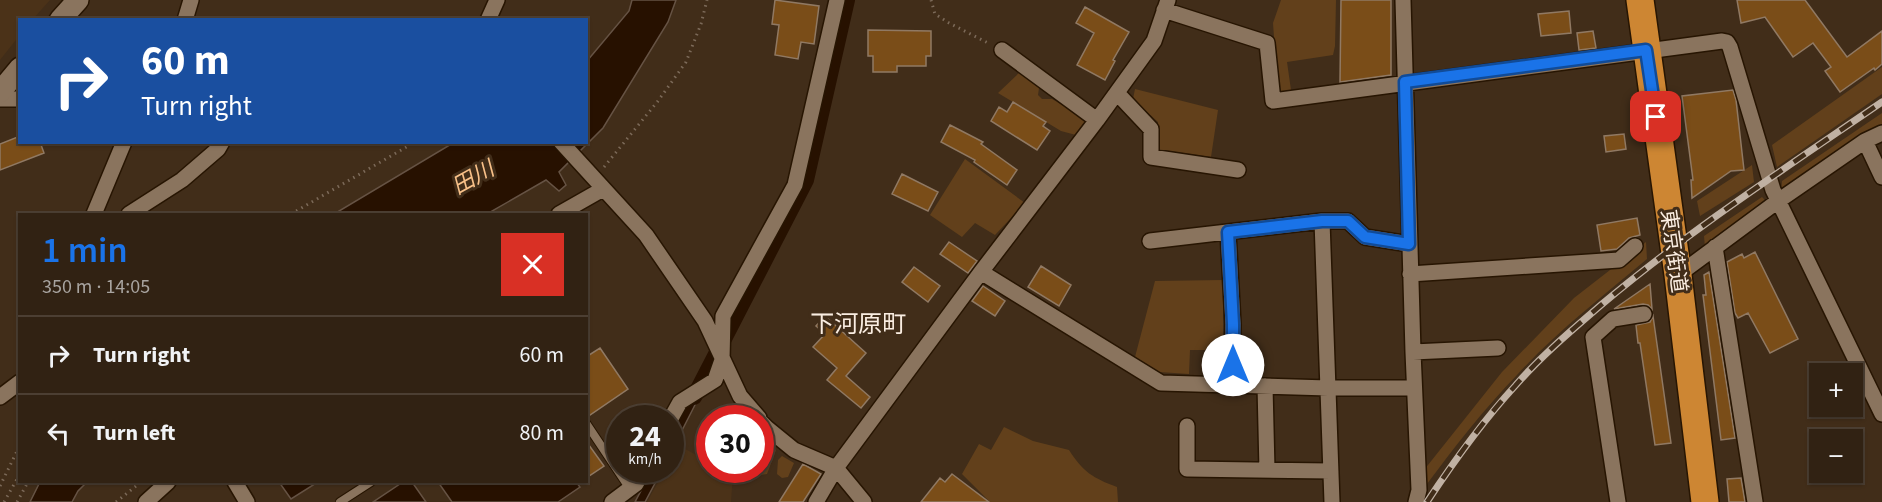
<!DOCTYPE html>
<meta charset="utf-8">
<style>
body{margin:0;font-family:"Source Sans 3","Noto Sans JP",sans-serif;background:#392a1c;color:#f1f3f6;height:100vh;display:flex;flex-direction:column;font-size:22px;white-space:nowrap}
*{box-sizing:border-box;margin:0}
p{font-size:20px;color:#a8a4a0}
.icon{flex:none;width:33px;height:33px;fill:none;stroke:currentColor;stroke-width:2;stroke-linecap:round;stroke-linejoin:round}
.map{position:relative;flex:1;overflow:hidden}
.side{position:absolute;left:18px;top:213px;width:570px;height:270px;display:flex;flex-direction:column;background:#312213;border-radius:0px;box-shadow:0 2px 4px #0004,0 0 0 2px #4c3f33}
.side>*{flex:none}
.top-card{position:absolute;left:18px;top:18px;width:570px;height:126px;border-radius:0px;box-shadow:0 2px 4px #0004,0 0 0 2px #4c3f33;background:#1a4fa0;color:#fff;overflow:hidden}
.controls{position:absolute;left:1809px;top:363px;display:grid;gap:12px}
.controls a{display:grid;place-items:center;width:54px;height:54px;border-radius:0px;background:#312213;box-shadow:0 2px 4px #0004,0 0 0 2px #4c3f33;font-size:30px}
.speed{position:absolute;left:606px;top:405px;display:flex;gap:12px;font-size:30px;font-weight:700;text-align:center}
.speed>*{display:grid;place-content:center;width:78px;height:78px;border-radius:50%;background:#312213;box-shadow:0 2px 4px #0004,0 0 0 2px #4c3f33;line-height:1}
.speed small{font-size:15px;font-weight:400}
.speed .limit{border:9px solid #d22;background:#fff;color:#111}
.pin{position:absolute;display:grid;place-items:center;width:51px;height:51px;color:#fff;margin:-26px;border-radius:12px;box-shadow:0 3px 9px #0006}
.me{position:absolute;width:66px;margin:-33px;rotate:0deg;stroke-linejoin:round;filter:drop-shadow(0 0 4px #0008)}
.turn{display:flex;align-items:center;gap:21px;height:126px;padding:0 24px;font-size:27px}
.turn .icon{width:78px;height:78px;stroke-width:2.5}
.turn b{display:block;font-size:42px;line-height:51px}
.round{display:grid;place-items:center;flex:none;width:63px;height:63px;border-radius:0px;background:#392a1c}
.head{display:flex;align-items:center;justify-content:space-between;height:102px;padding:0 24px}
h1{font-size:36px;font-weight:600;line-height:45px;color:#1a73e8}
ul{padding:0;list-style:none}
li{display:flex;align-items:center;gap:18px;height:78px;padding:0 24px;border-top:2px solid #4c3f33}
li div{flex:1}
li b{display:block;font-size:22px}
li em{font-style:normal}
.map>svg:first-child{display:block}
.built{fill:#4b3218}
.green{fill:#62401b}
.water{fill:#271100;stroke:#665344;stroke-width:1.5}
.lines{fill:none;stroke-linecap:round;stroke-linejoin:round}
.canal{stroke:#271100;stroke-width:16}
.building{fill:#7a4d18;stroke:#907963;stroke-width:1.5}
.lane-casing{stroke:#271502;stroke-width:10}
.street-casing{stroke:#271502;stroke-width:18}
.secondary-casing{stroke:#271502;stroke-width:24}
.highway-casing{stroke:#271502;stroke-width:30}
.path{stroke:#7c6a59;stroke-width:3;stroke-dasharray:1.5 4.5;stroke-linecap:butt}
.lane{stroke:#8a745e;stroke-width:8}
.street{stroke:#8a745e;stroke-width:15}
.secondary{stroke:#8a745e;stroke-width:21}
.highway{stroke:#cd8633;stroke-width:27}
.rail-casing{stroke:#c0b1a3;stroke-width:7}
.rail{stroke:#412d19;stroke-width:4.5;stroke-dasharray:14;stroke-linecap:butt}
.route-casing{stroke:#114b97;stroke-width:15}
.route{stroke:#1a73e8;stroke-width:10}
.labels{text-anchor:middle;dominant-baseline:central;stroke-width:6;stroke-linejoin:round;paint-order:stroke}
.street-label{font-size:21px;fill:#faede1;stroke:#412d19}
.water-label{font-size:22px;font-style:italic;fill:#f9c189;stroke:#412d19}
.quarter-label{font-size:24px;fill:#faede1;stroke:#412d19}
</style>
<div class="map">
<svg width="1882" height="502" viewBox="0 0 1882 502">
<rect width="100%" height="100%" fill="#412d19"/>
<path class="built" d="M0,0H50L33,19L20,20L19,36L0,60Z
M678,445L709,462L710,470H724L733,474L731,502H647L665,470H670L671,459Z"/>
<path class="green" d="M1281,0H1336L1335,46L1333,55L1287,62L1291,90L1278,92L1273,23Z
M1882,67V94L1777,167L1772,145Z
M1020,72L1039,88L1038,95L1042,99H1052L1087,119L1076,135L1061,131L998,93Z
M1135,89L1218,110L1211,157L1156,149L1158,122L1133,99Z
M1882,113V126L1781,193L1782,181Z
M965,159L1025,203L995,235L975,223L962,237L930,215Z
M1752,165L1754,182L1700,216L1697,201Z
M1762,197L1767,202L1705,248L1704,236Z
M1646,242L1647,259C1603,296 1556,332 1517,375C1483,410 1453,449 1424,488V470L1502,372L1574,298Z
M1223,280V350H1190L1189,374L1159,372L1135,357L1155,281Z
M1004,427L1033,441L1069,450C1083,472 1093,478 1117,487L1118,502H990L962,474L979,444L991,450Z
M761,436L776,450L767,474L753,476L738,470H760Z
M782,456L794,463L788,477L782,478L777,474L778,460Z"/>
<path class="water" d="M632,0H676L668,22L603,128L559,172L566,185L559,191L546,180L487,214H334L453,143L586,142L587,61L629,11Z
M699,397L671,452V434L688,401Z
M652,470H662L645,502H635Z
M40,482H87L78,491L72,502H30Z
M279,482H318L291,499Z
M403,482H412L426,502H373Z
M438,482H576L580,487L558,502H452Z"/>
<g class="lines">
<path class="canal" d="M694,397L806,180L847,0"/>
</g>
<path class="building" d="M775,0L819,6L814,44L801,42L798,59L775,55L779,25L772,24Z
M1341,0H1391V75L1340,82Z
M1737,0H1805L1847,57L1882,31V64L1875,70L1874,68L1840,92L1825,71L1831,67L1813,43L1793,57L1765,17L1741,23Z
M1085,7L1129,32L1113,60L1115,61L1105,80L1077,65L1094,33L1076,23Z
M1569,11L1571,33L1541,36L1538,14Z
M868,30L931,31V56H926V66H897V72H873V56H868Z
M1593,31L1596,48L1579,50L1577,33Z
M1733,90L1736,100L1744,170L1731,171L1692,198L1691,180H1693L1682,96Z
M1013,102L1046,122L1043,126L1050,131L1037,150L991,121L999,107L1007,112Z
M950,125L983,142L981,144L1017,170L1007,185L974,162L975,160L941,142Z
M1624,134L1626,149L1606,152L1604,136Z
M20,136V142H40L44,153L0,170V144Z
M902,174L938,192L928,211L892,194Z
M1637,218L1640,235L1629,238L1617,249L1601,251L1597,225Z
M949,242L977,261L968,273L940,254Z
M1755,252L1798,339L1770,353L1748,313L1738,318L1735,313L1727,262L1742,254L1744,258Z
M1041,266L1071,285L1059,306L1028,287Z
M914,267L940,286L928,302L902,282Z
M1709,272L1735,438L1721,440L1703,295H1706L1704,275Z
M1650,284L1652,309L1648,305L1643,304L1614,309Z
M983,286L1005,301L995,316L972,301Z
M825,316L866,353L846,376L870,397L861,408L827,380L837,368L813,347L825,334L816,326Z
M1653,316L1671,443L1655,445L1640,343H1638L1636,325L1650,322Z
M600,348L628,389L587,417L586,357Z
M586,441L604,466L586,478Z
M803,464L821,474L803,502H779Z
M952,474L989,502H921L940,478L945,482Z
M1741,478L1745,502H1729L1727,479Z"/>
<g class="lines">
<defs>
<path id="lane" d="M586,423L630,489
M340,502L371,482"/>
<path id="street" d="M1403,0L1413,352L1419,490L1416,502
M1164,10L1267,43L1273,101L1722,41L1727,42L1730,47L1773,190L1882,414
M185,20L191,0
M488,20L497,0
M1002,50L1097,120
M1117,93L1151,129V157L1238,170
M0,99H20
M1865,141L1882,177
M561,142L646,235L705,321L740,396L759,418
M94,214L124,142
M129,214L182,180L218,149L222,142
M559,214L603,189
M1322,221L1332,502
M1228,232L1233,324L1232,385
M1150,241L1322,221H1348L1365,237L1409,244
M1715,247L1755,502
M981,272L1161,383L1328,388H1414
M1410,274L1619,260L1635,246
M1678,275L1778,201L1865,141L1882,133
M1413,352L1498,348
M1265,386L1267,470
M0,397L20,382
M670,420L680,402L715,380L722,360L723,316L795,185L837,0
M760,421L767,428L794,450L836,468L864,502
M1187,426V469L1331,471
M235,482L247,502
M146,502L168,482
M612,502L636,484L644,470
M816,502L836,468L981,272L1097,120L1154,41L1168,0
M1618,502L1593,337L1613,319L1644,314"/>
<path id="secondary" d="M60,20L78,0
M0,92L20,68"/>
<path id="highway" d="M1640,0L1678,275L1705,502"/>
</defs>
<use href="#lane" class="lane-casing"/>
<use href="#street" class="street-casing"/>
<use href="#secondary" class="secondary-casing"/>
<use href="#highway" class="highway-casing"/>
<path class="path" d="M931,0L935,14L949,23L990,44
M604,167L658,101L686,62L701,24L707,0
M291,214L415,142
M0,486L20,445
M4,502L20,474
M17,502L28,482
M116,502L141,482"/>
<use href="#lane" class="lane"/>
<use href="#street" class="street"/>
<use href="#secondary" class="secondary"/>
<use href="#highway" class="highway"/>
<defs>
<path id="rail" d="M1427,502C1454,461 1482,422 1515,386C1541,356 1572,330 1601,305C1690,230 1787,167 1882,102"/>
</defs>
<use href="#rail" class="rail-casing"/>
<use href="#rail" class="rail"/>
</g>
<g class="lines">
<defs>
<path id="route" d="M1233,365V324L1228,232L1322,221H1348L1365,237L1409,244L1405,82L1646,50L1656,117"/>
</defs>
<use href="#route" class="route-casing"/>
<use href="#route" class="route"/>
</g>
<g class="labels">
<g class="street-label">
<text transform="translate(1674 251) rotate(82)">東京街道</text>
</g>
<g class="water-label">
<text transform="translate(473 178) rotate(-29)">田川</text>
</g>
<g class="quarter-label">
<text x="858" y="324">下河原町</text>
</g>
</g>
</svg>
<div class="controls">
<a>+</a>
<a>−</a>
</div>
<div class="speed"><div>24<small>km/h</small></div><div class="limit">30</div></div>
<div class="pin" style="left:1656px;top:117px;background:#d93025"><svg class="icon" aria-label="arrive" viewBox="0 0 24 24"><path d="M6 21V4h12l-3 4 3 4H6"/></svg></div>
<svg class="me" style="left:1233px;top:365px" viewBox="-20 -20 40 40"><circle r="19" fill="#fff"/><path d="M0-13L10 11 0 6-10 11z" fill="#1a73e8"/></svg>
<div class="top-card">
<div class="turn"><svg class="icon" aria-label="right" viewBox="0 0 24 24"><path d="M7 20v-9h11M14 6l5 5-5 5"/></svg><div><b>60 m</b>Turn right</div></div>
</div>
<section class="side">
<div class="head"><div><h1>1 min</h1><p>350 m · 14:05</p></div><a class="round" style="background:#d93025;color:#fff"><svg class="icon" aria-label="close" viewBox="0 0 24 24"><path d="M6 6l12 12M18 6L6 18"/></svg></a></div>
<ul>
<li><svg class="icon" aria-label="right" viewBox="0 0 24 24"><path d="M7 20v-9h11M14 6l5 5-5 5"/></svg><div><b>Turn right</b></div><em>60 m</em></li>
<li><svg class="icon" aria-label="left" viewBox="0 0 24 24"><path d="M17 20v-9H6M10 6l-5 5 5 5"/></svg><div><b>Turn left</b></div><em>80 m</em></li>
</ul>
</section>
</div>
